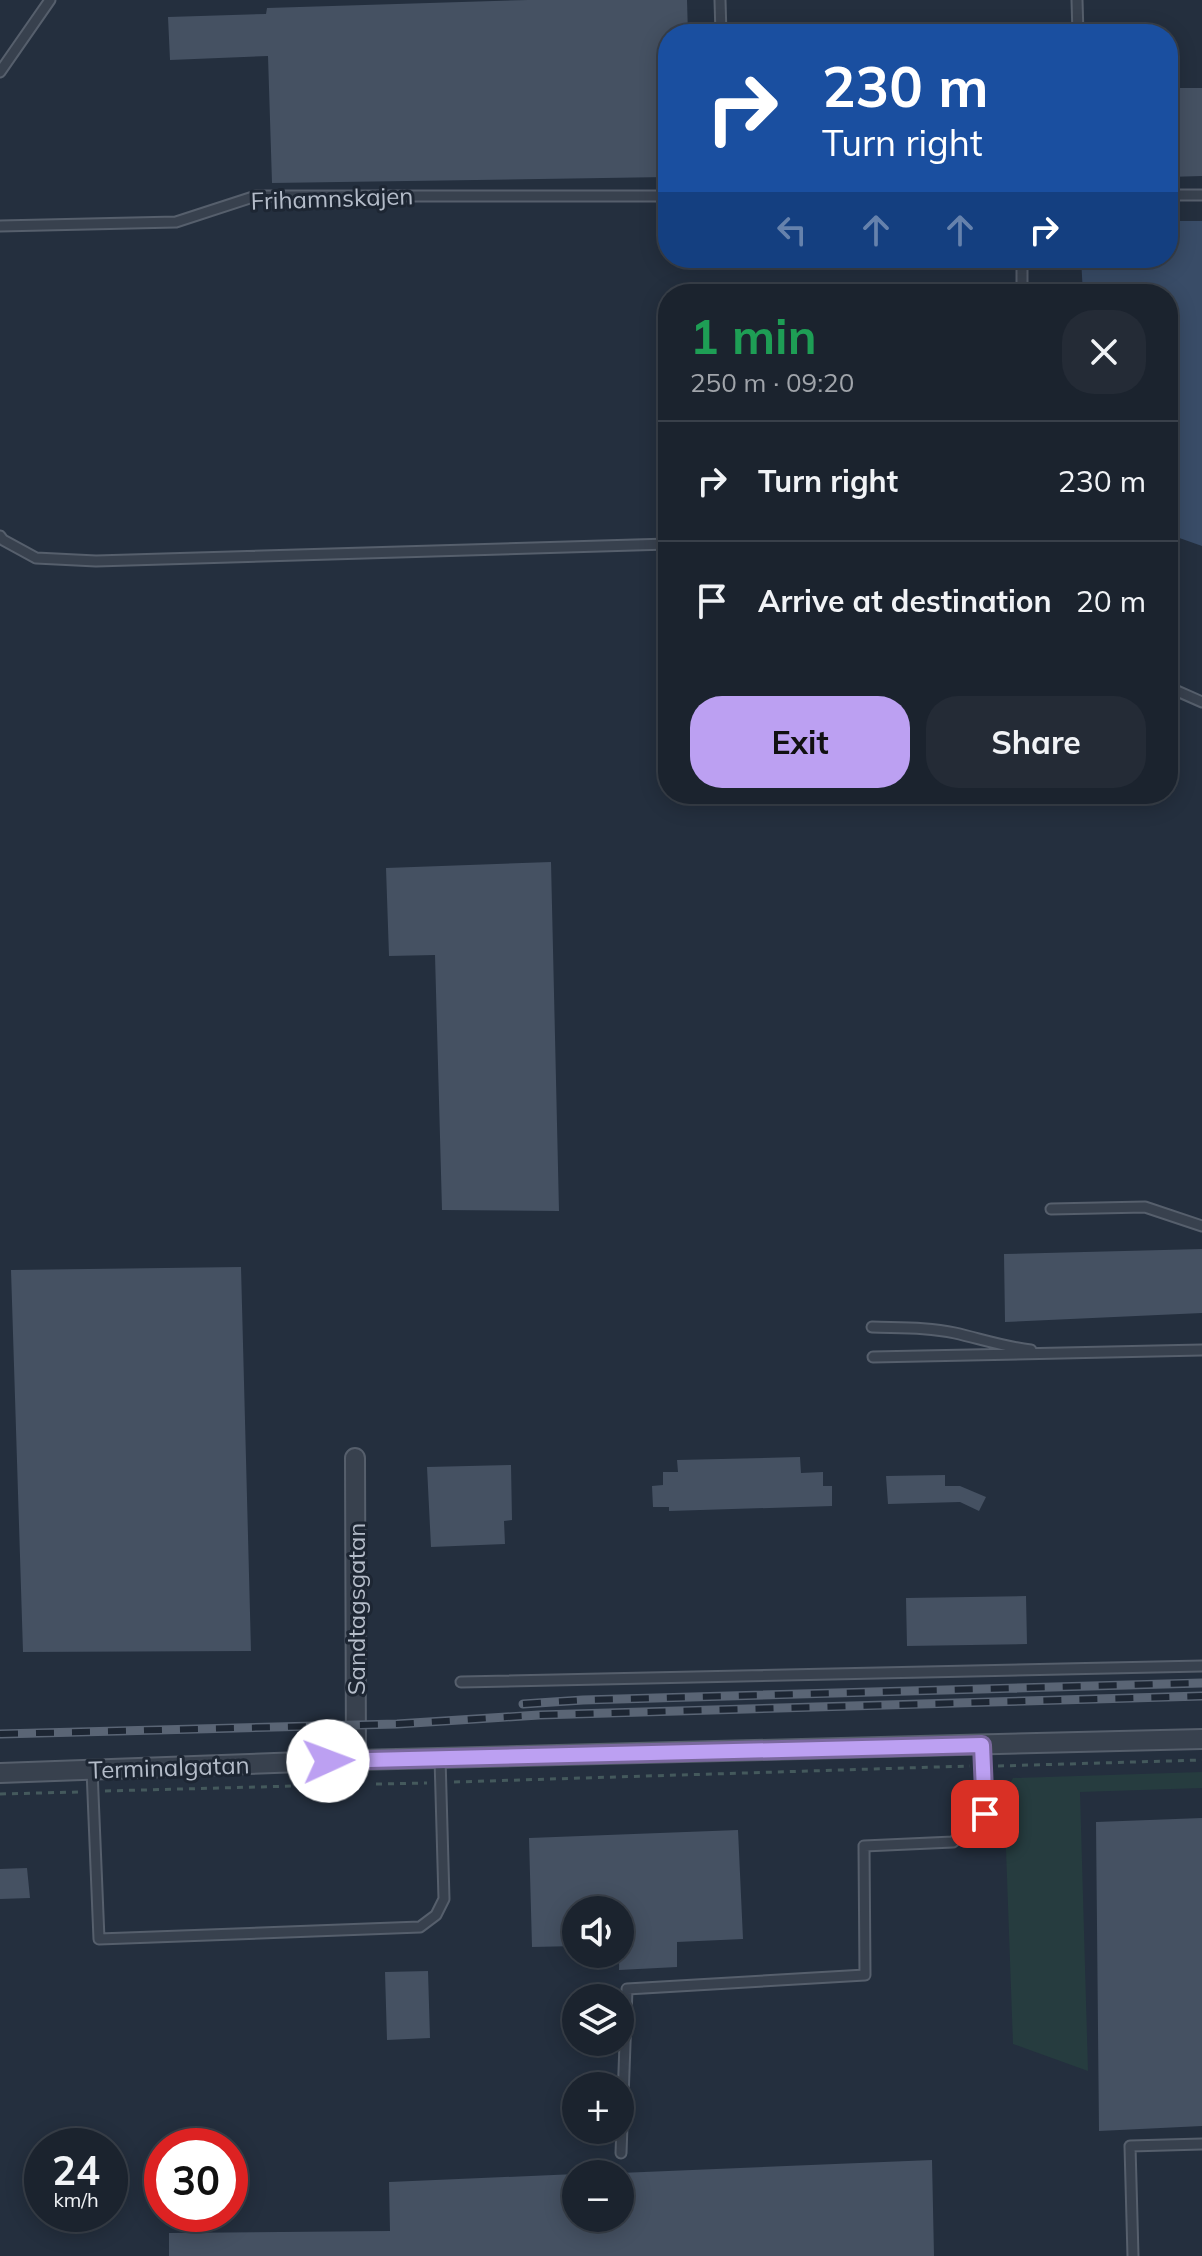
<!DOCTYPE html>
<meta charset="utf-8">
<style>
body{margin:0;font-family:Mulish,sans-serif;background:#242b36;color:#f1f3f6;height:100vh;display:flex;flex-direction:column;font-size:30px;white-space:nowrap}
*{box-sizing:border-box;margin:0}
p{font-size:26px;color:#a0a4aa}
.icon{flex:none;width:44px;height:44px;fill:none;stroke:currentColor;stroke-width:2;stroke-linecap:round;stroke-linejoin:round}
.map{position:relative;flex:1;overflow:hidden}
.sheet{position:absolute;left:658px;top:284px;width:520px;height:520px;display:flex;flex-direction:column;background:#1b232e;border-radius:32px;box-shadow:0 4px 20px #0003,0 0 0 2px #39404a}
.sheet>*{flex:none}
.banner{position:absolute;left:658px;top:24px;width:520px;height:244px;border-radius:32px;box-shadow:0 4px 20px #0003,0 0 0 2px #39404a;background:#1a4fa0;color:#fff;overflow:hidden}
.fabs{position:absolute;left:562px;top:1896px;display:grid;gap:16px}
.fabs a{display:grid;place-items:center;width:72px;height:72px;border-radius:50%;background:#1b232e;box-shadow:0 4px 20px #0003,0 0 0 2px #39404a;font-size:40px}
.speed{position:absolute;left:24px;top:2128px;display:flex;gap:16px;font-size:40px;font-weight:700;text-align:center}
.speed>*{display:grid;place-content:center;width:104px;height:104px;border-radius:50%;background:#1b232e;box-shadow:0 4px 20px #0003,0 0 0 2px #39404a;line-height:1}
.speed small{font-size:20px;font-weight:400}
.speed .limit{border:12px solid #d22;background:#fff;color:#111}
.pin{position:absolute;display:grid;place-items:center;width:68px;height:68px;color:#fff;margin:-34px;border-radius:16px;box-shadow:0 4px 12px #0006}
.me{position:absolute;width:88px;margin:-44px;rotate:88deg;stroke-linejoin:round;filter:drop-shadow(0 0 6px #0008)}
.turn{display:flex;align-items:center;gap:28px;height:168px;padding:0 32px;font-size:36px}
.turn .icon{width:104px;height:104px;stroke-width:2.5}
.turn b{display:block;font-size:56px;line-height:68px}
.lanes{display:flex;align-items:center;height:76px;padding:0 32px;background:#0003;justify-content:center;gap:40px;direction:ltr}
.lanes .off{opacity:.35}
.round{display:grid;place-items:center;flex:none;width:84px;height:84px;border-radius:32px;background:#242b36}
.overview{display:flex;align-items:center;justify-content:space-between;height:136px;padding:0 32px}
h1{font-size:48px;font-weight:700;line-height:60px;color:#1e9e55}
.primary-button{display:flex;gap:16px;margin-top:auto;padding:16px 32px}
.primary-button a{flex:1;height:92px;border-radius:32px;background:#bca0f2;color:#111;font-size:32px;font-weight:700;line-height:92px;text-align:center}
.primary-button a+a{background:#242b36;color:#f1f3f6}
ul{padding:0;list-style:none}
li{display:flex;align-items:center;gap:24px;height:120px;padding:0 32px;border-top:2px solid #39404a}
li div{flex:1}
li b{display:block;font-size:30px}
li em{font-style:normal}
.map>svg:first-child{display:block}
.green{fill:#263c3f}
.water{fill:#394c67}
.building{fill:#455162}
.lines{fill:none;stroke-linecap:round;stroke-linejoin:round}
.lane-casing{stroke:#565f6c;stroke-width:13}
.street-casing{stroke:#565f6c;stroke-width:22}
.path{stroke:#44595c;stroke-width:3;stroke-dasharray:6 6;stroke-linecap:butt}
.lane{stroke:#38414e;stroke-width:9}
.street{stroke:#38414e;stroke-width:18}
.rail-casing{stroke:#5a6575;stroke-width:9}
.rail{stroke:#1d2633;stroke-width:6;stroke-dasharray:18;stroke-linecap:butt}
.route-casing{stroke:#7a689d;stroke-width:20}
.route{stroke:#bca0f2;stroke-width:14}
.labels{text-anchor:middle;dominant-baseline:central;stroke-width:6;stroke-linejoin:round;paint-order:stroke}
.street-label{font-size:24px;fill:#b4bcc9;stroke:#1d2633}
</style>
<div class="map">
<svg width="1202" height="2256" viewBox="0 0 1202 2256">
<rect width="100%" height="100%" fill="#242f3e"/>
<path class="green" d="M1202,1772V1788L1080,1792L1088,2071L1013,2044L1004,1794L1013,1778Z"/>
<path class="water" d="M1168,221H1202V546L1168,534V294H1083L1081,258H1168Z"/>
<path class="building" d="M528,0H687L688,34H668V177L272,183L268,56L170,60L168,17L266,14L267,8Z
M1168,88H1202V176L1168,177Z
M551,862L559,1211L442,1210L435,955L389,956L386,868Z
M1202,1249V1313L1005,1322L1004,1254Z
M241,1267L251,1651L23,1652L11,1270Z
M800,1457L801,1473L823,1472V1486H832V1506L669,1511V1507H653L652,1486L663,1485V1472H678L677,1460Z
M511,1465L512,1520L504,1521L505,1544L431,1547L427,1467Z
M945,1475V1486H960L986,1497L979,1511L960,1502L888,1504L886,1476Z
M1026,1596L1027,1644L907,1646L906,1598Z
M1202,1818V2126L1099,2131L1096,1822Z
M738,1830L743,1939L677,1942V1967L619,1970L620,1910H576V1946L532,1947L529,1838Z
M27,1868L30,1898L0,1899V1869Z
M428,1971L430,2038L387,2040L385,1972Z
M932,2160L934,2256H169V2233L390,2231L389,2182L576,2174V2218H620V2173Z"/>
<g class="lines">
<defs>
<path id="lane" d="M720,0L721,34
M1077,0L1078,34
M0,72L50,0
M1168,195H1202
M0,226L176,222L256,196H668
M1022,258V294
M0,536L3,540L36,558L96,561L668,544
M1168,687L1202,702
M1051,1209L1145,1207L1202,1226
M872,1327C900,1328 928,1327 955,1333C981,1339 1005,1347 1031,1350
M873,1357L1202,1350
M461,1682L1202,1666
M92,1770L99,1939L420,1927L436,1915L444,1899L440,1758
M621,2153L627,1989L865,1975L864,1846L953,1842L985,1814L982,1745
M1133,2256L1130,2146L1202,2144"/>
<path id="street" d="M355,1458L356,1760
M0,1773L356,1760L1202,1739"/>
</defs>
<use href="#lane" class="lane-casing"/>
<use href="#street" class="street-casing"/>
<path class="path" d="M998,1766L1202,1760
M454,1782L970,1766
M376,1784L427,1783
M105,1791L333,1785
M0,1794L78,1792"/>
<use href="#lane" class="lane"/>
<use href="#street" class="street"/>
<defs>
<path id="rail" d="M523,1704L583,1700L1202,1683
M0,1734L397,1724L539,1715L1202,1696"/>
</defs>
<use href="#rail" class="rail-casing"/>
<use href="#rail" class="rail"/>
</g>
<g class="lines">
<defs>
<path id="route" d="M328,1761L982,1745L985,1814"/>
</defs>
<use href="#route" class="route-casing"/>
<use href="#route" class="route"/>
</g>
<g class="labels">
<g class="street-label">
<text transform="translate(332 198) rotate(-2)">Frihamnskajen</text>
<text transform="translate(356 1609) rotate(-90)">Sandtagsgatan</text>
<text transform="translate(169 1767) rotate(-2)">Terminalgatan</text>
</g>
</g>
</svg>
<div class="fabs">
<a><svg class="icon" aria-label="sound" viewBox="0 0 24 24"><path d="M4 9h4l5-4v14l-5-4H4zM17 9q2 3 0 6"/></svg></a>
<a><svg class="icon" aria-label="layers" viewBox="0 0 24 24"><path d="M12 4l9 5-9 5-9-5zM3 14l9 5 9-5"/></svg></a>
<a>+</a>
<a>−</a>
</div>
<div class="speed"><div>24<small>km/h</small></div><div class="limit">30</div></div>
<div class="pin" style="left:985px;top:1814px;background:#d93025"><svg class="icon" aria-label="arrive" viewBox="0 0 24 24"><path d="M6 21V4h12l-3 4 3 4H6"/></svg></div>
<svg class="me" style="left:328px;top:1761px" viewBox="-20 -20 40 40"><circle r="19" fill="#fff"/><path d="M0-13L10 11 0 6-10 11z" fill="#bca0f2"/></svg>
<div class="banner">
<div class="turn"><svg class="icon" aria-label="right" viewBox="0 0 24 24"><path d="M7 20v-9h11M14 6l5 5-5 5"/></svg><div><b>230 m</b>Turn right</div></div>
<div class="lanes"><svg class="icon off" aria-label="left" viewBox="0 0 24 24"><path d="M17 20v-9H6M10 6l-5 5 5 5"/></svg><svg class="icon off" aria-label="ahead" viewBox="0 0 24 24"><path d="M12 20V5M6 11l6-6 6 6"/></svg><svg class="icon off" aria-label="ahead" viewBox="0 0 24 24"><path d="M12 20V5M6 11l6-6 6 6"/></svg><svg class="icon" aria-label="right" viewBox="0 0 24 24"><path d="M7 20v-9h11M14 6l5 5-5 5"/></svg></div>
</div>
<section class="sheet">
<div class="overview"><div><h1>1 min</h1><p>250 m · 09:20</p></div><a class="round"><svg class="icon" aria-label="close" viewBox="0 0 24 24"><path d="M6 6l12 12M18 6L6 18"/></svg></a></div>
<ul>
<li><svg class="icon" aria-label="right" viewBox="0 0 24 24"><path d="M7 20v-9h11M14 6l5 5-5 5"/></svg><div><b>Turn right</b></div><em>230 m</em></li>
<li><svg class="icon" aria-label="arrive" viewBox="0 0 24 24"><path d="M6 21V4h12l-3 4 3 4H6"/></svg><div><b>Arrive at destination</b></div><em>20 m</em></li>
</ul>
<div class="primary-button"><a>Exit</a><a>Share</a></div>
</section>
</div>
